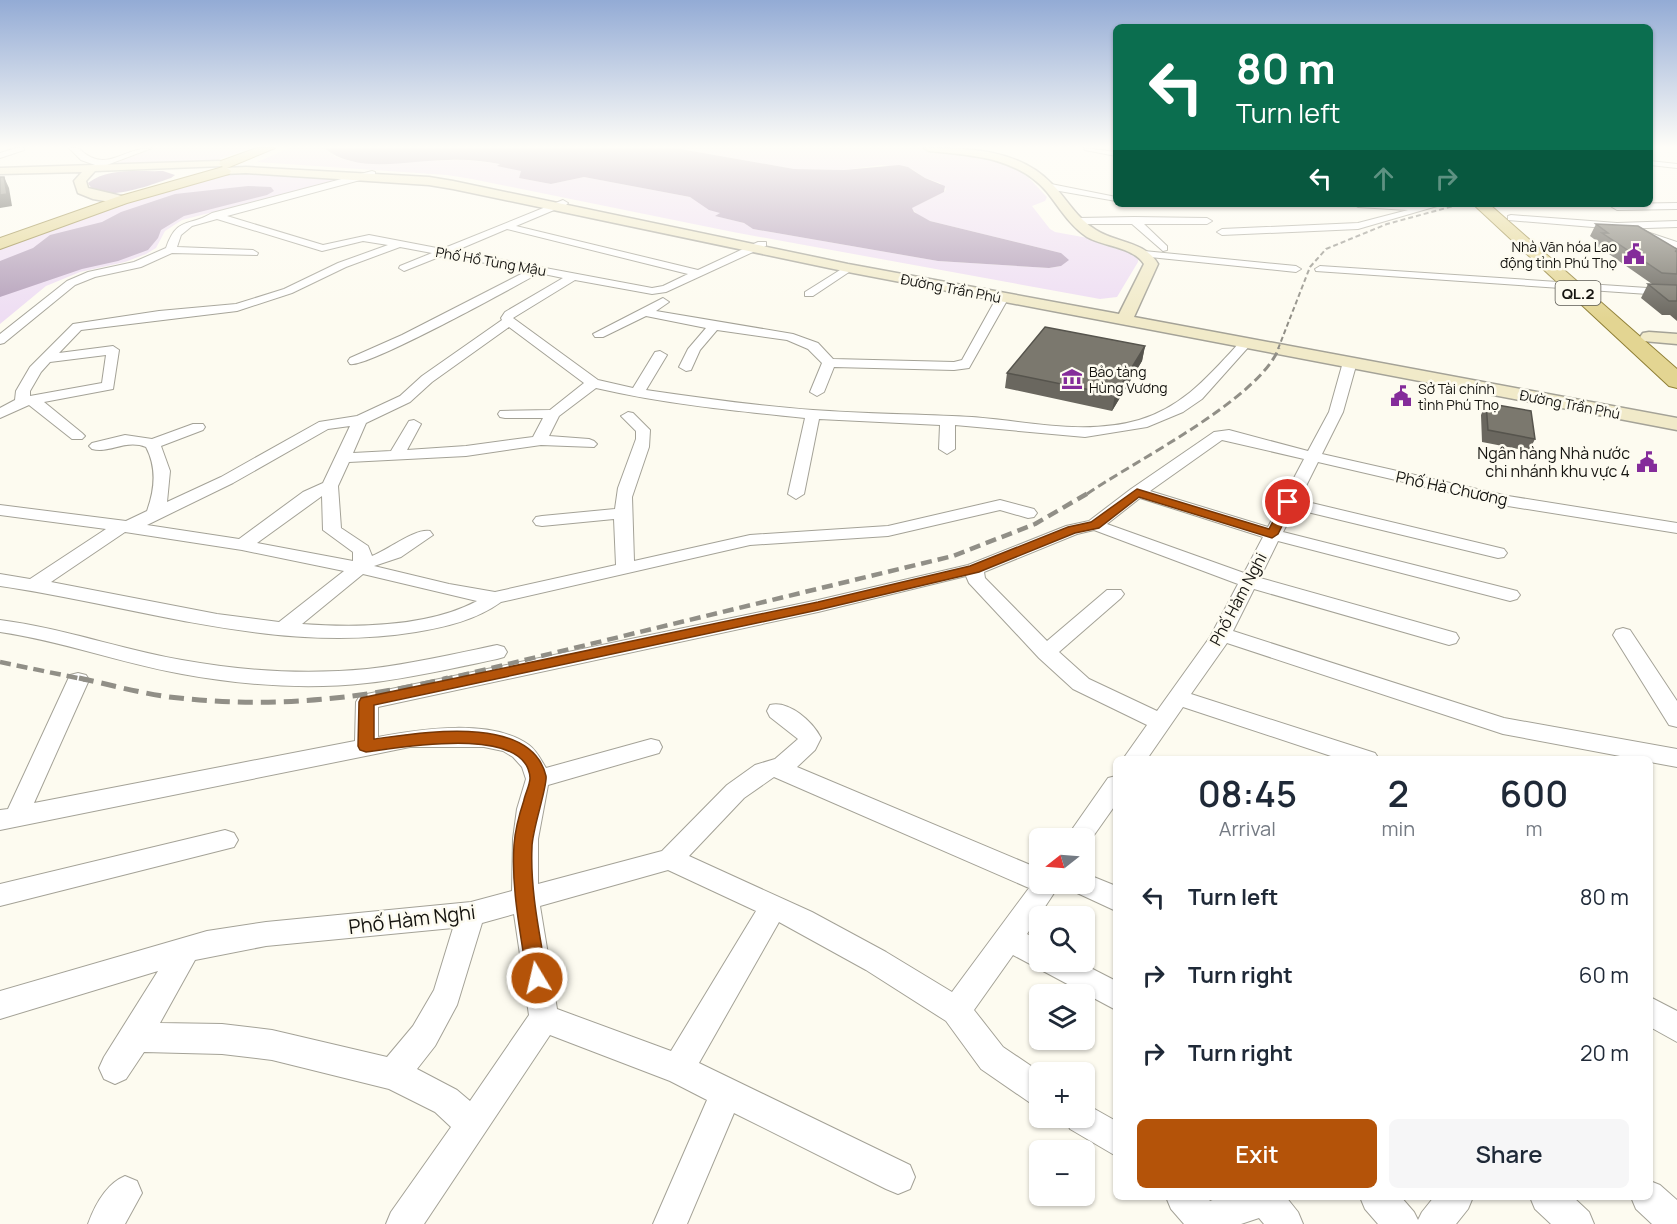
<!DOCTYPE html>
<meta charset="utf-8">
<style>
body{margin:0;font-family:Manrope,sans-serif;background:#f6f6f7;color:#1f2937;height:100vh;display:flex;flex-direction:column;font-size:22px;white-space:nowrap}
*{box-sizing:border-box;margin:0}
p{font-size:20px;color:#747a83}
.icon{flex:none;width:33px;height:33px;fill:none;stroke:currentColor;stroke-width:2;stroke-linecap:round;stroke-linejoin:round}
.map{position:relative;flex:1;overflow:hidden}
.panel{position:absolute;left:1113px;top:756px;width:540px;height:444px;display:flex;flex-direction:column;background:#fff;border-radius:9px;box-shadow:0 2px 4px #0004}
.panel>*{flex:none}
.hud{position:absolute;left:1113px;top:24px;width:540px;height:183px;border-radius:9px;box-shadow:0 2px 4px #0004;background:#0b6e4f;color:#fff;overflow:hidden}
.needle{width:39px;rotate:253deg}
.controls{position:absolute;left:1029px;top:828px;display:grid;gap:12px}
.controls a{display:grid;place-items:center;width:66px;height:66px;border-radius:9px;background:#fff;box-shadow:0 2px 4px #0004;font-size:30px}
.pin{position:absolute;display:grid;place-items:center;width:51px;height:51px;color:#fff;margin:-26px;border:3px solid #fff;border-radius:50%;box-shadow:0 2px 6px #0007}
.me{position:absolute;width:66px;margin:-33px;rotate:351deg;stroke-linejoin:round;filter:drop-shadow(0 0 4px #0008)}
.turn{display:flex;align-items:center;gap:21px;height:126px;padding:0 24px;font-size:27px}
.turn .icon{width:78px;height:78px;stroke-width:2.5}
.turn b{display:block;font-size:42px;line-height:51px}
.lanes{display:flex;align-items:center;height:57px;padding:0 24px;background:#0003;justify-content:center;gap:30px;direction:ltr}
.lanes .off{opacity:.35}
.eta{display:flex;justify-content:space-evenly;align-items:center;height:102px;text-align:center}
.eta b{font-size:36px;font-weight:600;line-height:42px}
.primary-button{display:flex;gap:12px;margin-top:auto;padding:12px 24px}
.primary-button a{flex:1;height:69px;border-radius:9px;background:#b45309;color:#fff;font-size:24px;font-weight:600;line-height:69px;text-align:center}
.primary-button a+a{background:#f6f6f7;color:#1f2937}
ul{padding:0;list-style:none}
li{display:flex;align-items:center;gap:18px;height:78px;padding:0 24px}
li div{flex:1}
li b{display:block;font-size:22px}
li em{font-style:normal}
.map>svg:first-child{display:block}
.green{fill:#eeddf3}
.water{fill:#b39eb9}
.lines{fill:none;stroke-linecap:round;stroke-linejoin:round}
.street-casing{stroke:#a4a297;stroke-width:2}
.secondary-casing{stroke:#a4a297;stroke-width:3}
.primary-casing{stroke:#8f7f36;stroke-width:2}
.street{fill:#fff;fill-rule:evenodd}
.secondary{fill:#f1eac9;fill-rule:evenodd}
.primary{fill:#e3d592;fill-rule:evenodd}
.rail-far3{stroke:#918f87;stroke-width:2;stroke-dasharray:5 3;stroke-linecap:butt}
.rail-far2{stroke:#918f87;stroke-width:3;stroke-dasharray:9 4.5;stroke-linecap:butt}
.rail-far1{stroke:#918f87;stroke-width:4.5;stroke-dasharray:11 6;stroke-linecap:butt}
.rail{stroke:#918f87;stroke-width:5;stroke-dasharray:15 8;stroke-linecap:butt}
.wall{fill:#6a675f}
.shaded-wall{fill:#56544d}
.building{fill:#7b786e;stroke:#56544d;stroke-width:1.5}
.route{fill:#b45309;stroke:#753606;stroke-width:1.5}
.labels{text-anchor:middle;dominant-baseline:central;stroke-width:5;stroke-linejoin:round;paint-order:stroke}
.far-poi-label{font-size:14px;fill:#151410;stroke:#fdfbf0;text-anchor:start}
.far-street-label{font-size:14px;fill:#151410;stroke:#fdfbf0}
.shield{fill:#fdfbf0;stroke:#5b5953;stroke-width:1.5}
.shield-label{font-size:15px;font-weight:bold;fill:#151410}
.poi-label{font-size:16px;fill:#151410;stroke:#fdfbf0;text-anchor:end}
.street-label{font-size:16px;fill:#151410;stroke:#fdfbf0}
.near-street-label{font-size:20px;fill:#151410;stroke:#fdfbf0}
</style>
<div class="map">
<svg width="1677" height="1224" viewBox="0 0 1677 1224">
<rect width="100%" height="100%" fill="#fdfbf0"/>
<path class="green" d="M154,148H251L214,161L114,164Z
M289,148H324L336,157L354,162L467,160L502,164L522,171L519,178L551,184L584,177L690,197L721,213L716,216L744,223L753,229L938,261L1049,268L1061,266V253L930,221L920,217L911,208L944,192L946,189L940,183L925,178L912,169L881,165L844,170L794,169L675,148H921C953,151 991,154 1019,171C1030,177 1038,188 1047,197L1045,201L1032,206L1050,229L1055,232L1088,238L1103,245L1128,252L1138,259V262L1117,297L1100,299L733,232L472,179L447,175L257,162Z
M240,173L341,179L182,220L165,231L156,248L146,254L125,262L80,272L46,286L0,324V248L131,200L227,174Z"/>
<path class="water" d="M324,148H675L794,169L844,170L899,165L908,167L925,178L945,186L944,192L912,208L914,212L930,221L1061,253L1069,260L1061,266L1049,268L938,261L753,229L744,223L715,216L720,213L709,210L690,197L584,177L551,184L519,178L521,171L497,166L500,164C483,161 466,159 448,160C409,160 357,175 324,148Z
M163,171L175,175L171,178C153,184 98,206 88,183C109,167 139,172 163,171Z
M248,186L271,187L274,191L267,195L184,216L161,230L158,238L148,250L118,261L82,269L0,297V261L33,248L50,235L102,222L121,212L175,194Z"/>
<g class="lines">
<defs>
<path id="street" d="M16,148H24V150L0,158V153Z
M69,148H78C107,175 120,148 152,148L91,171L87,169L95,165L81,160Z
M1084,148L1116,152V156L1085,150Z
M1650,161L1677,164V168L1650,165Z
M372,171L375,172V176L227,216L323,245L369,235L442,249L563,200L568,203L566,205L516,226L698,270L758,242H766V246L666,292L652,294L575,280L513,318L598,380L633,388L655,352L660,351L667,355L646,390C701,398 757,406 813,410C866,414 919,414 972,417C1028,421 1083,436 1139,420C1185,406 1210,374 1242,340L1246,339L1252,343L1202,399L1183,412L1147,427L1085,437L955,425V449L947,454L939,449L940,425L819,419L804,494L796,499L788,494L805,418C735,411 665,404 596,388L559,416L549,436L589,439L594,441L597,444L594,447L541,445L466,456L349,462L338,486L341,528L368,546L372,556C388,550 415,528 430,531L433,535L401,557L374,566L449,584L495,592L616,565L614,519L542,526L536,525L533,521L536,517L542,516L615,509L618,488L636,439V431L621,416L628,412L633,413L650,430L649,447L632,497L634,561L750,535L888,526L1000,500L1034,509L1037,513L1034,517L1028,518L1000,510L888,536L750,545L501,602C476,620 446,627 416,632C276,655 137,606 0,586V574L30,579L106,529L0,515V505L126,521L147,511C155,489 157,468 146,447C125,439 109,454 92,449L89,446L92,443L125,435L152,439L193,424H203L205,427L203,430L161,446L170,471L167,502L221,477L319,422L357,416L400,396L422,376L502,320L501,318L505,312L563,278L539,273C514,287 367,368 350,364L348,361L350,358L402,335L527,271L444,255L404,271L399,268L400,266L432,253L400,247L346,267L292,293L237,311L81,330L59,353L113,346L119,350L113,389L44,402L82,433L85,436L82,439H72L29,405L0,418V408L15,400L16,391L30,367L73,324L159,311L236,304L284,289L338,263L388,245L363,241L322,251L217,219L192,226L181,235L177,247L253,250L258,253L257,255L172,253L141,267L95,277L75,285L4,343L0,344V334L67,281L88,272L134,262L166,248C177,216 189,227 212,213ZM507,229L688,274L663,286L652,288L455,251ZM509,327L584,383L550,410L500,411L498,414L500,417L505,418H543L533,437L466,446L407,450L421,424L414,420L409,421L391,451L353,453L366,423L410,402L432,382ZM106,355L102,383L30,396V391L41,372L50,362ZM350,426L323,483L303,492L239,539L147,525L233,483L328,429ZM322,496L323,530L353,552V561L257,543ZM125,532L242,550L344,571L279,622L217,614L51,582ZM363,574L477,601C428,627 357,628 302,624Z
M1051,184L1116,197V201L1048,189L1047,187Z
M1677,203V209L1617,210L1612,207L1617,204Z
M1353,204H1408L1416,207L1444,204L1358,229L1222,235L1217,232L1222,229L1358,223L1408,210L1358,207Z
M1511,215L1617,223L1677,221V227L1617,229L1508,220V216Z
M1134,217L1207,218L1212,221L1207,224H1144L1167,246V250L1163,251L1132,224H1078L1073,221L1078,218Z
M1633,230H1641L1677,242V248L1633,234Z
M1144,251L1296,266L1301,269L1296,272L1140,256L1139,254Z
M848,265L852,266V270L813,296H805V292Z
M1320,266L1677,290V296L1316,271L1315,269Z
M1003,294L1009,297L969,368L954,370L834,367L824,392L817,396L810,392L822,363L808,349L787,340L717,330L700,350L691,370L686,371L679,367L688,349L706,328L646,316L603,337H595L593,334L663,298L669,302L656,311L793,334L818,343L833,359L954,362L962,360L997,297Z
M1350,358L1357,362L1343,412L1322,454L1508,496L1677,523V533L1508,506L1318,462L1299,500L1504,549L1507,553L1504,557L1498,558L1295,509L1283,532L1517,591L1520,595L1517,599L1510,601L1278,541L1260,578L1456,633L1459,638L1456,643L1449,645L1254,589L1233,631L1504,718L1677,749V767L1650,762V759H1636L1503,734L1227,643L1191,694L1375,753L1379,759H1340L1183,707L1147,759H1123L1147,725L1073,689L1039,658L969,583L966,576L818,612L378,707V737C420,729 492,718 529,745C537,751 541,760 546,768L651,739L659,741L662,747L659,753L548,785L538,839V884L662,851L727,785L755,765L775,759L798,739L770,717L767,711L770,705C789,700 813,722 821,738L815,750L797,767L1040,869V884H1060L1027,934L1040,941V962H1079L1116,981V1010L1013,955L974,1010L1003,1047L1040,1072V1107L1029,1102L981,1069L946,1021L866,970L779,922L699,1063L910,1165L915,1177L910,1189L898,1194L886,1189L734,1113L687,1224H653L707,1100L670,1081L550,1035L424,1224H386L391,1212L451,1127L435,1112L389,1089L272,1060L222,1054L144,1052L126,1079L115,1084L104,1079L99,1068L104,1057L158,971L0,1019V991L207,931L266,922L471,902L512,891L513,839L517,809L526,779L522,767L513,757L503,751L484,747H410L0,830V810L8,809L70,675L78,673L86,675L89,680L34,803L355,741L356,702L359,697L367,694L818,600L968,565L1066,526L1089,521L1131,489L1214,432L1229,430L1308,451L1329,412L1343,362ZM1222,440L1304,459L1268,527L1150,491ZM1140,498L1263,537L1244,573L1107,524ZM1094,530L1238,584L1210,637L1157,711L1089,679L1059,652L1121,598L1124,594L1121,590H1107L1047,641L985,578L984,572L1077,534ZM774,777L1029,888L952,992L886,952L812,912L689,856L744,798ZM668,870L756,911L671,1051L557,1009L540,906ZM514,914L529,1015L470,1101L457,1090L417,1069L435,1046L457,1005L482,923ZM453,928L434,990L413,1026L387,1057L272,1030L222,1024L160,1023L195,960L266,946Z
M0,620C62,628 120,649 182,660C243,671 306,675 367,669C411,664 454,654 497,645L504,647L507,652L504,657L497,659C454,668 411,678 367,683C306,690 242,685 182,674C120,663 62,641 0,632Z
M1623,628L1630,630L1677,701V727L1669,725L1613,635L1616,630Z
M1116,776V804L1087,845L1084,846V838H1066L1108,778Z
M225,830L234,833L238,840L234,847L0,906V884Z
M1084,873L1116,886V911L1075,892L1071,884H1084Z
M1650,997L1677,1011V1042L1650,1027Z
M1084,1103L1116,1121V1156L1070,1129L1065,1118H1084Z
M125,1176L137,1181L142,1193L125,1224H88C95,1205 106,1184 125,1176Z
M1650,1181L1660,1185L1677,1200V1224H1652L1636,1209L1631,1197H1650Z
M1166,1197H1207L1210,1201L1220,1197H1286L1298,1212L1303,1224H1264L1259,1218L1241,1224H1184L1171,1209Z
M1360,1197H1401L1414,1212L1418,1220L1422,1212L1434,1197H1473L1468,1209L1456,1224H1378L1365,1209Z
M1530,1197H1573L1589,1212L1594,1224H1551L1535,1209Z"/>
<path id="secondary" d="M924,148C968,148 1019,149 1052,184C1067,199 1077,219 1096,230C1116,243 1145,241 1158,264L1134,317L1677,418V430L848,272L453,189L429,185L246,173L224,174L218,171L224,168L246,167L429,177L453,181L848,264L1119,314L1144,264C1132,246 1104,247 1087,237C1070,226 1059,207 1047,192C1017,157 971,155 929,151Z
M219,161L223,162V166L95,171L86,181L88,188L126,197L128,200L122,204L93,199L78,193L74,181L82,172L0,174V168Z
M1649,332L1677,334V344L1643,341L1640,337L1643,333Z"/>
<path id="primary" d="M257,148H275L227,168L231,171L229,174L127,203L0,249V238L117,197L223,167L219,164L221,161Z
M1473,204H1489L1677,369V388L1669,386Z"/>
</defs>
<use href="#street" class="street-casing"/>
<use href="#secondary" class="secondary-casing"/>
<use href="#primary" class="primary-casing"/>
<use href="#street" class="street"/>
<use href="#secondary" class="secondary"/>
<use href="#primary" class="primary"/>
<path class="rail-far3" d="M1278,349L1310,267L1326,249L1387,224L1461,204"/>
<path class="rail-far2" d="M1087,494C1136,460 1258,400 1279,348"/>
<path class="rail-far1" d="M0,662L87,680
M442,680L953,556L1035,524L1090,492"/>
<path class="rail" d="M79,678C112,685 146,695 179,698C269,708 359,700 448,678"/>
</g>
<path class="wall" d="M1596,224L1677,249V321L1670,315H1662L1641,298L1648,284H1652L1596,245L1598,242L1590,236Z
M1145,346L1142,361L1112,411L1005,388L1007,373Z
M1486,403L1535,439L1529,451L1482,442L1481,415Z"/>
<path class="shaded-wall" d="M4,177L9,188L12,206L0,208V195Z
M1145,346L1142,361L1112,411L1115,395Z"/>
<path class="building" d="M0,177H4L7,194L0,195Z
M1596,224L1638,226L1677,249V251H1675L1677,252V274L1662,273L1602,233H1608Z
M1648,284L1677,285V301H1669Z
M1045,327L1145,346L1115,395L1007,373Z
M1486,403L1531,411L1535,439L1488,430Z"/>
<linearGradient id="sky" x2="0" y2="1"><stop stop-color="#93abd5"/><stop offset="0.46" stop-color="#fefdf8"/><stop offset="1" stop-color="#fefdf8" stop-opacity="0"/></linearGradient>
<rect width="1677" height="319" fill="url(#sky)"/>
<path class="route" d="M1137,489L1269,529L1284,500H1292L1294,502L1278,534L1272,538L1139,497L1099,528L1075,533L979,572L818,610L374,705V739C420,733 531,713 546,776C548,785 532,830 532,847C530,891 540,935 547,978L544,984L537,987L530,984L527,978C521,934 511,889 514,845C515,830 519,815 524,800C525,794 530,785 530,778C527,724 398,748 366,752L360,750L358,746L359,702L361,698L818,602L970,566L1068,527L1091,522Z"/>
<defs>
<symbol id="civic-bare" viewBox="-9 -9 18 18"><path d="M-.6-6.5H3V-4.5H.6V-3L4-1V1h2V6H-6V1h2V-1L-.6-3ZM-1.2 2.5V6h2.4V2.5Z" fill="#842c9a" stroke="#fdfbf0" stroke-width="2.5" paint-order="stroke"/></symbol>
<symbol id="museum-bare" viewBox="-9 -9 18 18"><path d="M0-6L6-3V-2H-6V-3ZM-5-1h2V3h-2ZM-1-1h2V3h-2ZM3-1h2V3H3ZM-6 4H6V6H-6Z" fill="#842c9a" stroke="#fdfbf0" stroke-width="2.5" paint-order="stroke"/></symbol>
</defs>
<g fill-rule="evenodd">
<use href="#civic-bare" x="1619" y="239" width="30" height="30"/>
<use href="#museum-bare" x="1057" y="364" width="30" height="30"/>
<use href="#civic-bare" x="1386" y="381" width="30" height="30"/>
<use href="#civic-bare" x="1632" y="447" width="30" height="30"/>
</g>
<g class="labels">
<g class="far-poi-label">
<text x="1617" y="246" text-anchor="end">Nhà Văn hóa Lao<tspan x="1617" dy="16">động tỉnh Phú Thọ</tspan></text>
<text x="1089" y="371">Bảo tàng<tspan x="1089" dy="16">Hùng Vương</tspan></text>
<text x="1418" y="388">Sở Tài chính<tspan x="1418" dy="16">tỉnh Phú Thọ</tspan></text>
</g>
<g class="far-street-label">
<text transform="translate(491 261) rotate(10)">Phố Hồ Tùng Mậu</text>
<text transform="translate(951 288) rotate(11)">Đường Trần Phú</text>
<text transform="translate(1570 404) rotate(11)">Đường Trần Phú</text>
</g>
<rect class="shield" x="1555.5" y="281" width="45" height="24" rx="4.5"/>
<g class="shield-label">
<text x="1578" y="293">QL.2</text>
</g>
<g class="poi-label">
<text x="1630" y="453">Ngân hàng Nhà nước<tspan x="1630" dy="18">chi nhánh khu vực 4</tspan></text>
</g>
<g class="street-label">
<text transform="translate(1452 488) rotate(12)">Phố Hà Chương</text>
<text transform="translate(1238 599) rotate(-62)">Phố Hàm Nghi</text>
</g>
<g class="near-street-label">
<text transform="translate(412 919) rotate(-7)">Phố Hàm Nghi</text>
</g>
</g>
</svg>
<div class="controls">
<a><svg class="needle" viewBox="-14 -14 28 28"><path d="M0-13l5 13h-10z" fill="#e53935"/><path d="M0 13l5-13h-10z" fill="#747a83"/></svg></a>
<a><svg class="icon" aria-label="search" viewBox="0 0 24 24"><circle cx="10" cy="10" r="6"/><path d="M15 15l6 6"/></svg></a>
<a><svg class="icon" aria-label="layers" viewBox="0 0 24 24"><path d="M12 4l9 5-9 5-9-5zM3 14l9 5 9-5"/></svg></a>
<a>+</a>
<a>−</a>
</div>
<div class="pin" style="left:1288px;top:502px;background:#d93025"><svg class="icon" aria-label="arrive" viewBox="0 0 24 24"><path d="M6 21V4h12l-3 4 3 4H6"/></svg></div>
<svg class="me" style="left:537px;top:978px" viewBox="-20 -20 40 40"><circle r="17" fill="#b45309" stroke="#fff" stroke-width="3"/><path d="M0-11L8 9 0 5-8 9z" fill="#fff"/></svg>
<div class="hud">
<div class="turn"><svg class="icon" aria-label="left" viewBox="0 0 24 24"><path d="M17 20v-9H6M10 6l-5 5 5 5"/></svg><div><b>80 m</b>Turn left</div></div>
<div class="lanes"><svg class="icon" aria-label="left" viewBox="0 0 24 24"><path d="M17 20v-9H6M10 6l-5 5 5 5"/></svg><svg class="icon off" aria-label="ahead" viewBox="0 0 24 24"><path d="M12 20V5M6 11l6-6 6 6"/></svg><svg class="icon off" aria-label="right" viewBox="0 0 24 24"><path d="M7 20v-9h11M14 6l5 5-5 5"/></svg></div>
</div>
<section class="panel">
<div class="eta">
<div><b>08:45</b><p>Arrival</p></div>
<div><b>2</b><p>min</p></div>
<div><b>600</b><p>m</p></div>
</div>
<ul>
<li><svg class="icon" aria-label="left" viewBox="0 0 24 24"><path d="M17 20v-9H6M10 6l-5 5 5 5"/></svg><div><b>Turn left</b></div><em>80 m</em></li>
<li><svg class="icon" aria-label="right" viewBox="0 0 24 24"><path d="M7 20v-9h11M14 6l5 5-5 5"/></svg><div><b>Turn right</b></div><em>60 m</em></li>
<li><svg class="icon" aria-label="right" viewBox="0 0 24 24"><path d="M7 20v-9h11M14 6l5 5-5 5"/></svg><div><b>Turn right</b></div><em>20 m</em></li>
</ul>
<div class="primary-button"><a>Exit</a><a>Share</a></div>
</section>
</div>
